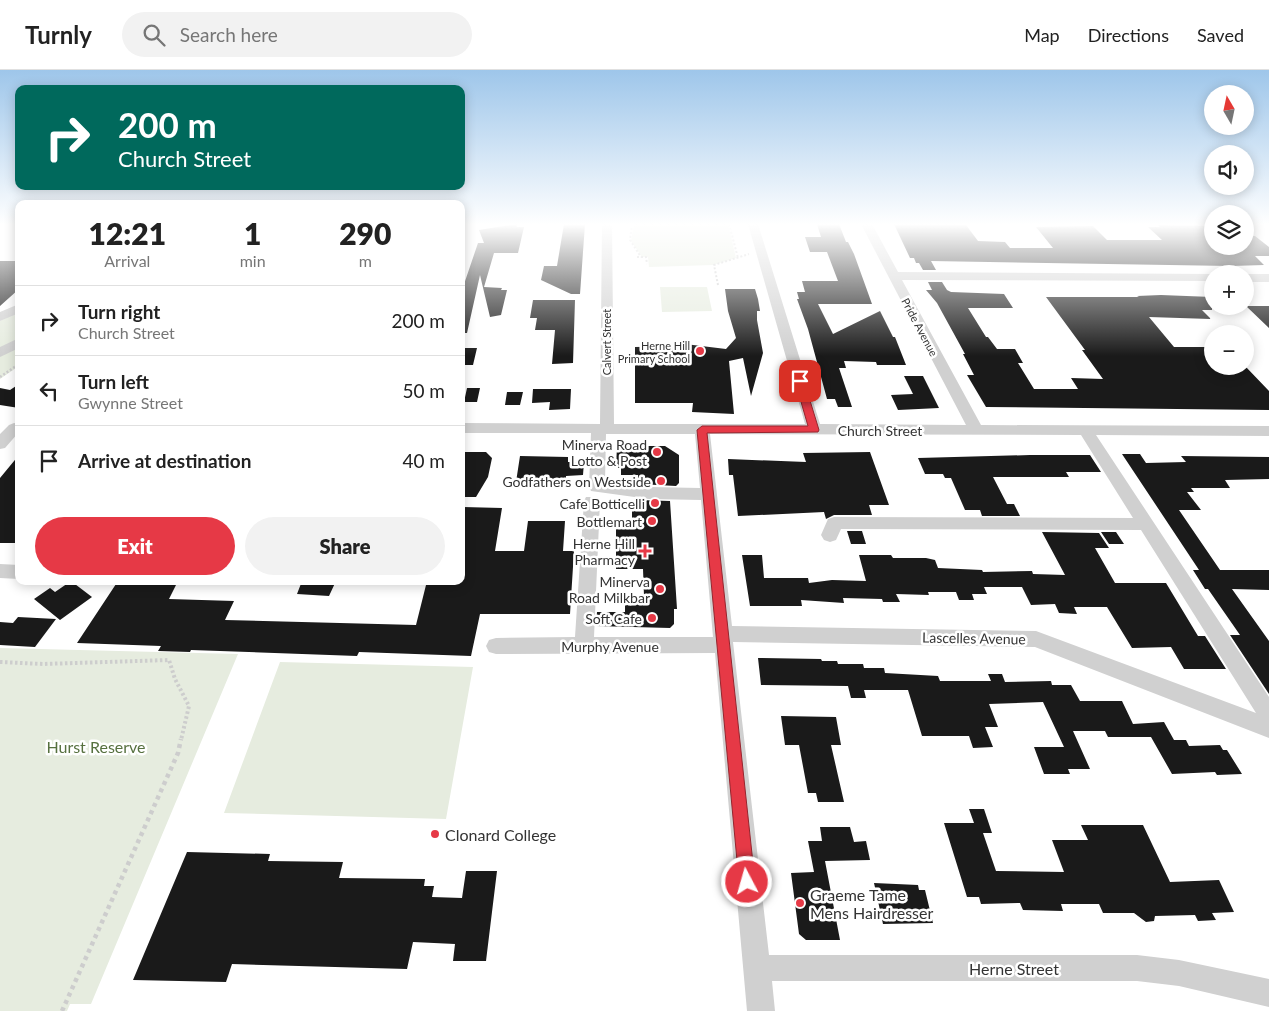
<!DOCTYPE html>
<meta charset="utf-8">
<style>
body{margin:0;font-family:Lato,sans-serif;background:#f2f2f2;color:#222;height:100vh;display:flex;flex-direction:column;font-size:19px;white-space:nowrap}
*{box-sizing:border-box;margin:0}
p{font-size:16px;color:#767676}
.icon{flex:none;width:28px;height:28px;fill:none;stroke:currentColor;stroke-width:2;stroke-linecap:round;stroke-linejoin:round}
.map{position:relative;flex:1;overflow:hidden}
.sheet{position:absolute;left:15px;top:130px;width:450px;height:385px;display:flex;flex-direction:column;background:#fff;border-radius:10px;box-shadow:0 2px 12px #0003}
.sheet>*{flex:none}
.guide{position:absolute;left:15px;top:15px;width:450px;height:105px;border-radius:10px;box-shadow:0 2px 12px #0003;background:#00695c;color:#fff;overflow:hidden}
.needle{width:32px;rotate:351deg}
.buttons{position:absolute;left:1204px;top:15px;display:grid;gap:10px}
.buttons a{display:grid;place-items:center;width:50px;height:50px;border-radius:50%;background:#fff;box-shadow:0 2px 12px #0003;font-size:25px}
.pin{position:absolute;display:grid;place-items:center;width:42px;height:42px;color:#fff;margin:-21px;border-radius:10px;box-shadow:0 2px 8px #0006}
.me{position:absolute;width:55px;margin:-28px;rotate:354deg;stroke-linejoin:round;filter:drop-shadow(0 0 4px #0008)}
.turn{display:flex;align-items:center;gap:18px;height:105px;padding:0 20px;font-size:22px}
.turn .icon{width:65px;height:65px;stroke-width:2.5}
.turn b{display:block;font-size:35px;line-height:42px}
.eta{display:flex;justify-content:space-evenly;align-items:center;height:85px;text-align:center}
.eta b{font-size:30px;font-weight:800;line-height:35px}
.button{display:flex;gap:10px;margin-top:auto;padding:10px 20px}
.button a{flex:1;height:58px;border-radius:30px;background:#e63946;color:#fff;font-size:20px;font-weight:800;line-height:58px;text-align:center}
.button a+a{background:#f2f2f2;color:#222}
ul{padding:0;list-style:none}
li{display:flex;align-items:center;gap:15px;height:70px;padding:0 20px;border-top:1px solid #e0e0e0}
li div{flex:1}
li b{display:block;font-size:19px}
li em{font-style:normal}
header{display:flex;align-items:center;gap:30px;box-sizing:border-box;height:70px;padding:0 25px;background:#fff;border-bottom:1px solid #e0e0e0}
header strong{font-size:24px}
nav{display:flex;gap:28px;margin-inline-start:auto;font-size:18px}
.search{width:350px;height:45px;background:#f2f2f2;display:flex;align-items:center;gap:12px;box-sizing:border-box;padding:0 18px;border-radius:28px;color:#767676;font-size:19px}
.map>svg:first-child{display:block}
.green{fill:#e6ecdf}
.building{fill:#1a1a1a}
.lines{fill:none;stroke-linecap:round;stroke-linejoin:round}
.path-far3{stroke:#cdcdcd;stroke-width:2;stroke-dasharray:2 2;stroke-linecap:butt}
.path-far2{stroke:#cdcdcd;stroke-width:2.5;stroke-dasharray:2 2;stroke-linecap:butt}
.path-far1{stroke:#cdcdcd;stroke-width:4;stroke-dasharray:2.5 2.5;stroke-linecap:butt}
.path{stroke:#cdcdcd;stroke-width:4.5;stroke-dasharray:4 4;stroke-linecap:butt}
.minor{fill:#d0d0d0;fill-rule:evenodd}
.route{fill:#e63946;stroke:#96252e}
.poi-dot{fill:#e63946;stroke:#fff;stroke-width:2}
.labels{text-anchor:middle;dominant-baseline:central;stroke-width:5;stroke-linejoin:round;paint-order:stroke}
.far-street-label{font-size:11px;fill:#333;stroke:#fff}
.far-poi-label{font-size:11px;fill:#333;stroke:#fff;text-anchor:end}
.street-label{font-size:14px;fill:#333;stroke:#fff}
.poi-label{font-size:14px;fill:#333;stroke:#fff;text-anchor:end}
.near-park-label{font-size:16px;fill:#56703f;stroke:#fff}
.near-poi-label{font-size:16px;fill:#333;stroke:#fff;text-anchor:start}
.near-street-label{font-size:16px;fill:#333;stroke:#fff}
</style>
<header>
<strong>Turnly</strong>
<div class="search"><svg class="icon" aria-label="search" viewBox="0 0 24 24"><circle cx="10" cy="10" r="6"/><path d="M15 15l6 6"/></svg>Search here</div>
<nav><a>Map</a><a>Directions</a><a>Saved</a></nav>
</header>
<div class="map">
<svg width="1269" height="941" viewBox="0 0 1269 941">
<rect width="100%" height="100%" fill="#fff"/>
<path class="green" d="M634,154H728L736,188L713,195L649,197L648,187H642L631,171Z
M660,217H707L712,241L662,242Z
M19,241V296L0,309V251Z
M0,578L238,584L91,934H70L67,941H0Z
M280,592L473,597L446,749L224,743Z"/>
<path class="building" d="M516,154L517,157H524L518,183H494L484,217L502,218L501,220H507L501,245L490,247L480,205L467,263H461V223L478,173H484L479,160Z
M564,154H585L580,224H571L541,210L544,196H557Z
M817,154H839L846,172H848L854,184L872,234H818L833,264L880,241L893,267H895L906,295H877L876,292L844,291L846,298H839L852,337H838L835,329H827L808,259L797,229H799L797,222H805L802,211H838L827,182H810L805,167H821Z
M894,154L966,155L978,171L1005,172L1010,178H1053L1036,157L1093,156L1107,170H1162L1148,157H1160L1158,155L1212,156V176L1245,178V166H1255L1269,177V186H1255L1264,195L1231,196L931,191L936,200H923L919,193H916L914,188H910Z
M0,191H19V219L0,236Z
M928,212H942L947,220L951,222L1004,224L1013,238H968L986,267H988L997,279H1015L1023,293H1018L1034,319H1078L1071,308L1103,309L1082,280H1085L1046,227H1139L1137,226L1161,225L1212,227V240H1202L1211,249L1149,247L1174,277H1212V297H1246L1269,321V340L986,337L967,305H974L963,284H965L937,233L926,220H932Z
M725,219H755L758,229L760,241H757V250L763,283L751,326L743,288L729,291L734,344L692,342L693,333H635V277L684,276L685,274L726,279L736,268L728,241Z
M533,230H575L573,293L552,294L555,260H535L537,248H530Z
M1246,236H1269V258Z
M461,278H477L473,295H461Z
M904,306H923L939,338L898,340L891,325L913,324Z
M19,314V338L0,335V318L10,320Z
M467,318H480L477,332H464Z
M533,319H571L570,339L549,340L550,332L532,333Z
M507,322H523L520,335H505Z
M617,376H665L679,385V413L676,416L639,414L638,405H621V398H616Z
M461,382H486L492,388L488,407L476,427H461Z
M870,382L889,435H869L872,445H834L826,449L824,442L738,446L733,405H729L728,389L806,392L803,383Z
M1122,384H1140L1146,393L1186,392L1181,386L1269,387V409L1225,410L1230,418H1191L1194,422H1187L1201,440H1179L1220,500H1269V520L1232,519L1269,571V624L1230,565H1240L1208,519H1205L1193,500H1199Z
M19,385V473H0V408Z
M1030,385H1090L1101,402H1066L1069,407H993L1007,434H1014L1020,446H982L980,440H965L951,408H945L943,404H925L918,388Z
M520,386L568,387V392H584L583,405L566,406V410L516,412Z
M639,430L670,431L677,539H674V554L670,558L596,556L597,542H625V526H644L643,499H616V456H632V439H639Z
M463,437L502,438L495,481H524L528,451H565L563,481H574L570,544H480L471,586L359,582L357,586L191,580L190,582L158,581L161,576L77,573L118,511H178L169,529L234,531L225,550L416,555L427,511H461V447Z
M847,461H862L866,474H851Z
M1042,462L1099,463L1109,478H1095L1115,513H1166L1198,566H1205L1226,599H1184L1171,577L1132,578L1107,537H1074L1077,544L1059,543L1055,534L1031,535L1022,517H984L987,524H972L974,530H959L956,522H928L929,525L896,524L900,532H883L882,529L843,528L844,533L801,530L802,536H750L742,485H762L764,508H808L809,513L832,510L866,511L859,485H891L893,488H926L935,490L938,498L982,500L983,502L1032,501L1033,504L1065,505Z
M1101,462H1116L1124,474H1109Z
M71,511L92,527L60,550L34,529L50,518L55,522Z
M302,511H336L329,526L297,524Z
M18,547L56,549L35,577L0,575V552L13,553Z
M758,588L821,589L822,591H837L838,594H863L864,598H884L885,603L938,606L940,611H991L988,604H1002L1005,612L1051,611L1052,615H1071L1080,631H1122L1133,654L1164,652L1174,670H1186L1189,676L1220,675L1223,680H1227L1242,704L1217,705L1215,702L1172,704L1151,667H1108L1105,661H1073L1090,699H1068L1070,704H1044L1034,677H1064L1043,632L989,634L998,657H985L993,677L973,678L969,666H922L908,620H864L866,628H851L848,616L761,615Z
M781,646L836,647L841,675H831L844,732H818L816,723H808L799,675H785Z
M969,739H984L992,763H983L996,801L1064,802L1052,770H1088L1081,755H1143L1170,812L1219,810L1234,842L1212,843L1216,850L1198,851L1195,845L1155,846L1154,851L1146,852L1134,843H1103L1099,834H1061L1063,841L1023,840L1020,833L981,834L979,827H967L944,753H974Z
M820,757H850L854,772L866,771L870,790L825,791L840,870H806L799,864L791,803L814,802L808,771H822Z
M187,782L270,784L268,791L343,792L339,808L425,809L424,816H434L432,827L462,828L466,801H497L486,891H453L455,874L413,872L407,899L232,894L226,912L133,910Z
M874,813L918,815L919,820H925L933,853L883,854Z"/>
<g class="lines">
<path class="path-far3" d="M632,154L630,170L641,187
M729,154L738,188
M637,187H646L647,194
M718,215L714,195L749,184"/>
<path class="path-far2" d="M0,307L19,294"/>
<path class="path-far1" d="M0,592L43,594L169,590L175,609L189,636L181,670"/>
<path class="path" d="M62,941L178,683L181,669"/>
<path class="minor" d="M602,154H612L614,354H805L748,154H758L820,354L966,355L861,154H872L898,202L1213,204L1212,211L902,210L981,355L1269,356V366L1096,365L1269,627V668L1035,577L733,572L769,885H1137L1179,890L1269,909V937L1179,916L1137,911H772L775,941H747L715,583L496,584L489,582L486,576L489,570L496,568L575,567L584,431L586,427H598L600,431L594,567H713L701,430L649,429L591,421L589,417L591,363H461V353L600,354ZM606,364H695L700,418L649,417L605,412ZM710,364L1081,365L1133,448L834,447L828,449L821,465L824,470L830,472L836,470L841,459L1141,460L1256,643L1036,561L732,556Z
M1245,204H1269V212H1245Z
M19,234V243L0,251V242Z
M19,268V278L0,287V277Z
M14,353L19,354V362L5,378L0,379V364L9,355Z
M0,494L19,495V509L0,508Z"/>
</g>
<linearGradient id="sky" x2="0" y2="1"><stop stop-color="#9ec6ea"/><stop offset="0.54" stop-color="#fff"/><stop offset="1" stop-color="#fff" stop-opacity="0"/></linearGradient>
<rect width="1269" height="286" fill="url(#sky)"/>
<path class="route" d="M797,309L804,311L819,360L818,362L707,363L755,812L753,817L747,820L741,817L739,812L697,360L702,356H808L795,311Z"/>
<g class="poi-dot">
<circle cx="700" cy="281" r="5"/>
<circle cx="657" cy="382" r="5"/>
<circle cx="661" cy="411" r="5"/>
<circle cx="655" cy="433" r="5"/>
<circle cx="652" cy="451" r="5"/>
<path d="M642.5 473.5h5v5h5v5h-5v5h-5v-5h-5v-5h5z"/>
<circle cx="660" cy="519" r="5"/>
<circle cx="652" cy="548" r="5"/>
<circle cx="435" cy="764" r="5"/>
<circle cx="800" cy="833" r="5"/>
</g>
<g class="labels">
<g class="far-street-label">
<text transform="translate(920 257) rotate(62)">Pride Avenue</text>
<text transform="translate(606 272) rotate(-90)">Calvert Street</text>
</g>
<g class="far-poi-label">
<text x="690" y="275">Herne Hill<tspan x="690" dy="13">Primary School</tspan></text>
</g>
<g class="street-label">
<text x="880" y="360">Church Street</text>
<text transform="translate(974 568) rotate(1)">Lascelles Avenue</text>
<text x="610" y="576">Murphy Avenue</text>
</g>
<g class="poi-label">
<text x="647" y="374">Minerva Road<tspan x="647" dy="16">Lotto &amp; Post</tspan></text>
<text x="651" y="411">Godfathers on Westside</text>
<text x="645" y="433">Cafe Botticelli</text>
<text x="642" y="451">Bottlemart</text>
<text x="635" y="473">Herne Hill<tspan x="635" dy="16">Pharmacy</tspan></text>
<text x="650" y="511">Minerva<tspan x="650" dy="16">Road Milkbar</tspan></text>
<text x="642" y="548">Soft Cafe</text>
</g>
<g class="near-park-label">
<text x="96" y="676">Hurst Reserve</text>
</g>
<g class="near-poi-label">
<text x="445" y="764">Clonard College</text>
<text x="810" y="824">Graeme Tame<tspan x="810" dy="18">Mens Hairdresser</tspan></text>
</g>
<g class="near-street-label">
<text x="1014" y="898">Herne Street</text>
</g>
</g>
</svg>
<div class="buttons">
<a><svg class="needle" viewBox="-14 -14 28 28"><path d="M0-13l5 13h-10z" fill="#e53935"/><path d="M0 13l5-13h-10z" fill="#767676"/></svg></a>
<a><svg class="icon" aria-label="sound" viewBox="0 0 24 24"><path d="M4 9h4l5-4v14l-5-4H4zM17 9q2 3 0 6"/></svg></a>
<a><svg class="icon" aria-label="layers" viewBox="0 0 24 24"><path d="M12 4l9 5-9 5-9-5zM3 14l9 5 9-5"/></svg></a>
<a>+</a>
<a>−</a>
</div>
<div class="pin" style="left:800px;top:311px;background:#d93025"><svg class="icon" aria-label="arrive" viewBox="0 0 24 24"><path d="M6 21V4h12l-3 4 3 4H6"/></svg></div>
<svg class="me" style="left:747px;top:812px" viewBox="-20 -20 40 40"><circle r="17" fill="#e63946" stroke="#fff" stroke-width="3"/><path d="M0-11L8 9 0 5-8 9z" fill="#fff"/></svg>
<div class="guide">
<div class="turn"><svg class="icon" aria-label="right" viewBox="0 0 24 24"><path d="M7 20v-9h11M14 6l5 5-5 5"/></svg><div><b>200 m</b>Church Street</div></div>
</div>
<section class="sheet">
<div class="eta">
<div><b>12:21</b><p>Arrival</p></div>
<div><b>1</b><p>min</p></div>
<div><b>290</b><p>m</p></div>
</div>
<ul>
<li><svg class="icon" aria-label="right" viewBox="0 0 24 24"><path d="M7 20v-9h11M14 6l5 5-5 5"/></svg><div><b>Turn right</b><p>Church Street</p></div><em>200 m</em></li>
<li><svg class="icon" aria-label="left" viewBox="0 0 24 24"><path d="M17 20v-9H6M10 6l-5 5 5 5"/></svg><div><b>Turn left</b><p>Gwynne Street</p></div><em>50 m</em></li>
<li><svg class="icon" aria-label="arrive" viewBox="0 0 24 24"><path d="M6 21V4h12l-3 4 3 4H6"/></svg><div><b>Arrive at destination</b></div><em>40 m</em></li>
</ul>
<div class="button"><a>Exit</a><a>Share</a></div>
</section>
</div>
